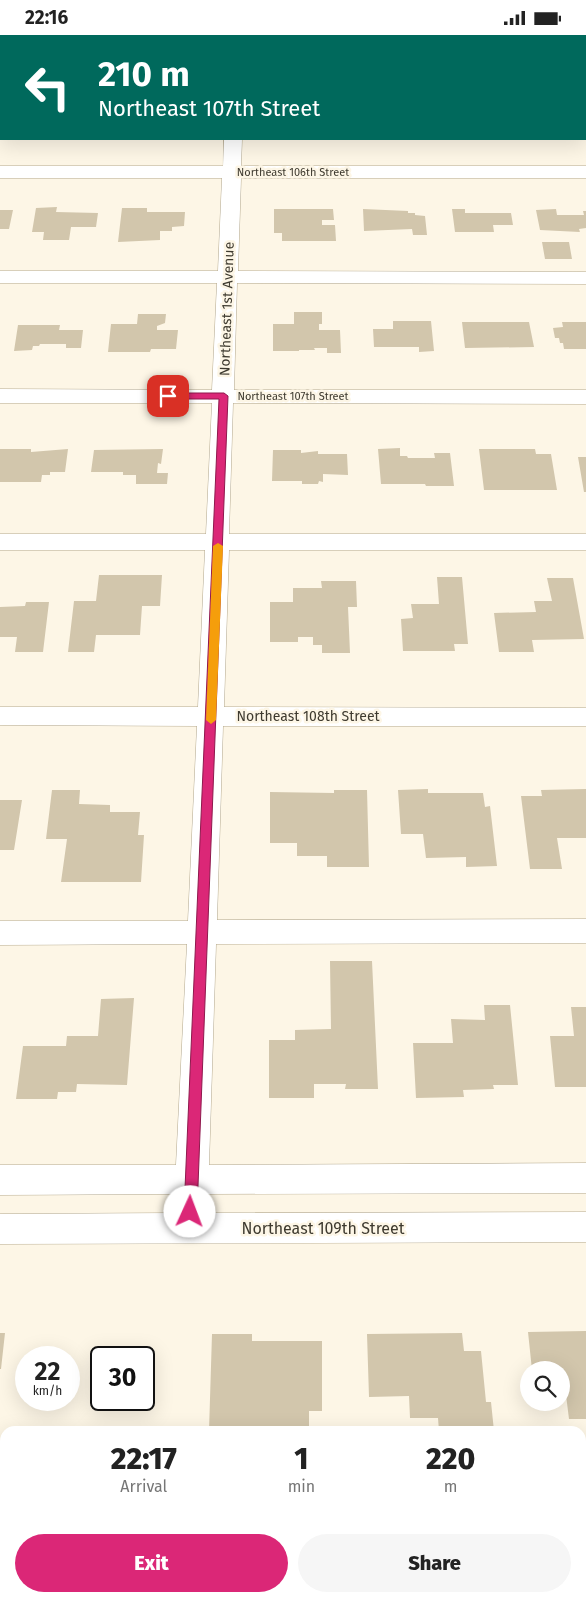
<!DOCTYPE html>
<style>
body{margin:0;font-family:"Fira Sans",sans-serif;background:#f6f6f6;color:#222;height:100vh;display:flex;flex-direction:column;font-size:19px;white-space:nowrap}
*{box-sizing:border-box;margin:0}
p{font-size:16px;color:#767676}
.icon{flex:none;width:28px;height:28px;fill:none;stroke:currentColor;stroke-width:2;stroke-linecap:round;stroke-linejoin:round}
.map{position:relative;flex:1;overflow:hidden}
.drawer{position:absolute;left:0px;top:1391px;width:586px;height:176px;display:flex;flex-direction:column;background:#fff;border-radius:15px 15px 0 0;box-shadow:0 5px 20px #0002}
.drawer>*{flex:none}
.top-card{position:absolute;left:0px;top:0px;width:586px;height:105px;box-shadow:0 5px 20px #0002;background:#00695c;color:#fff;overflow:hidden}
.controls{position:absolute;left:520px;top:1326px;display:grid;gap:10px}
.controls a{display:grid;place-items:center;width:50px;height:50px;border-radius:50%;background:#fff;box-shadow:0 5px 20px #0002;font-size:25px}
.speed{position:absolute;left:15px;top:1311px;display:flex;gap:10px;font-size:25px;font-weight:700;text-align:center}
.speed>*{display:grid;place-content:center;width:65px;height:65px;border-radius:50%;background:#fff;box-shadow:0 5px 20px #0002;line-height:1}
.speed small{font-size:12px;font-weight:400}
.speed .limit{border:2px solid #111;border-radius:8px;background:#fff;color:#111}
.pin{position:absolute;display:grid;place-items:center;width:42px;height:42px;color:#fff;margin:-21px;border-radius:10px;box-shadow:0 2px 8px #0006}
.me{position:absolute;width:55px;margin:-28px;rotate:2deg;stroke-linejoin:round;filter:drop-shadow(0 0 4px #0008)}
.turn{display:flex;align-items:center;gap:18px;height:105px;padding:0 15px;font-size:22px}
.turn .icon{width:65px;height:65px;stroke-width:2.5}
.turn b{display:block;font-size:35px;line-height:42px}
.eta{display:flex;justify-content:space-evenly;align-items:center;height:85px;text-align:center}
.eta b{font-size:30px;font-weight:800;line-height:35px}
.action{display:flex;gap:10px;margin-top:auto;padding:10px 15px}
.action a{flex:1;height:58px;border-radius:30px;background:#db2777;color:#fff;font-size:20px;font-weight:800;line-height:58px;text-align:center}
.action a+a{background:#f6f6f6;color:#222}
.status{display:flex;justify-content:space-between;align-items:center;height:35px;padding:0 25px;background:#fff;direction:ltr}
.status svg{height:14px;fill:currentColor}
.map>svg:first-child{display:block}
.building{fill:#d2c6ac}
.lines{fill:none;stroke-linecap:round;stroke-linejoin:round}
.minor-casing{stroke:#b3a88e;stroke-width:1}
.minor{fill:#fff;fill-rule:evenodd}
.route{fill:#db2777;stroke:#8e194d}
.slow{fill:#f59e0b}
.labels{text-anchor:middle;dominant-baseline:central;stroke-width:5;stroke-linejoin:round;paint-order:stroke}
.far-street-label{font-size:11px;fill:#3e3a2f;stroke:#fdf6e6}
.street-label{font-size:14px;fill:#3e3a2f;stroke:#fdf6e6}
.near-street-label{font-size:16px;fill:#3e3a2f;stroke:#fdf6e6}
</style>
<div class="status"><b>22:16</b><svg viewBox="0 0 49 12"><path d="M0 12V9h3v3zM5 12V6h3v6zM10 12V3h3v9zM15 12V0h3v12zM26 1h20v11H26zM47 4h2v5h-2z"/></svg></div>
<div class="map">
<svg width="586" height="1567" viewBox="0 0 586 1567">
<rect width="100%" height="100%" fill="#fdf6e6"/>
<path class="building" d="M57,172L56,177L98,178L96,192H71L69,205H43L44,197H32L36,173Z
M122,173H147V177H185L184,191L172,192V196H160V205L118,207Z
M274,174H333L334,185H322V190H335L336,206H282V198H274Z
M363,174L408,176V178H415V180L425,181L427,200H413L412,194L364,196Z
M452,174H465V178H511L513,190H493L494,197H455Z
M556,174L557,180H584L583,176H586V193L579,194L580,197L540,195L536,175Z
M0,175H13L9,194H0Z
M542,207H569L572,224H545Z
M294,277H322V289H319V295H340L341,318H327V313H314L315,315H299V316H273V289H294Z
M138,279H166L165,288L157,291V295H178L176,314H151L150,317H108L111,289H137Z
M393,286H431L434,316L419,317V312H374L373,294H393Z
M462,287H529L534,312L465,313Z
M562,287H586V314H564L563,308H560L559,303H555L553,293L563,292Z
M18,290H60L59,295H83L81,313H66V309H40L39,311H33L32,315L14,316Z
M400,413V421H407L408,423H435L434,418H450L454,451H426L425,449H381L378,414Z
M0,414H31V417L68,414L65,437H50V440H42L41,447H0Z
M163,414L161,429L158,428L157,438H168L167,449H136V440H123V437H91L94,415Z
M479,414H535L536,419H551L557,455H484Z
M273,415H301V418L318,416V419H347L348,440L323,439V447L319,446L318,449H302V446H272Z
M578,422H586V457H584Z
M99,540H162L160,571H142L140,600H96L94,617H68L74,566H96Z
M437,542H462L468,609H454L455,616H403L401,584L413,583L411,569H439Z
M547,543H573L584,604L532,605L534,617H499L494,578L536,577L534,566H552Z
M321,546H356L357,572H348L350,618H322V610H313V602H298V607H270V567H293V553H322Z
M26,567H49L43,617H15L17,602H0V572L25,571Z
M428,754V758H483L485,772L490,771L497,831L466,832V822L426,823L423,799H401L398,755Z
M586,754V803H557L562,834H530L521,761H542L541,755Z
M52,755H80L79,769L110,770V777H140L138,800H144L141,847H61L67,804H46Z
M334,755H367L369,832H327V821H297V808H270V757L334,758Z
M0,765H22L14,815H0Z
M330,926H372L378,1054H345L346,1049H314V1063H269V1005H295V995L331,994Z
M134,963L127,1050L77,1049L76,1057H58L57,1064H16L23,1011H66L67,1001H98L101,964Z
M484,970H510L518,1050H493L494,1054L463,1055L464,1062L416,1063L413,1008H453L451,984L485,985Z
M571,972H586V1052H555L550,1001H574Z
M586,1296V1384H569L566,1360H561V1335H532L528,1297Z
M0,1298H5L1,1334H0Z
M462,1298L464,1316H481L486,1367H491L494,1396H439L438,1383H410L409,1361L369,1362L367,1299Z
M212,1299H252V1306H322V1376H309V1396H209Z"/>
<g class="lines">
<defs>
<path id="minor" d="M229,0H245V1H229Z
M0,42H1V52H0Z
M585,42H586V52H585Z
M224,104H242L241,131H586V143H241L238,236L586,237V249L237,248L234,355H586V369L233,368L229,499H586V515H229L224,672L586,673V691H223L217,885L586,884V908L216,909L209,1130L586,1128V1158L208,1159L207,1178L586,1177V1207L0,1209V1179L174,1178L175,1159L0,1160V1130H176L187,909L0,910V886H188L197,691L0,690V672H198L205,515H0V499H206L212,368H0V354L212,355L217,248H0V236H218L222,143H0V131H223Z
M581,1495H586V1533H581Z
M0,1498H5V1536H0Z"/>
</defs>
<use href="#minor" class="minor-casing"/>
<use href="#minor" class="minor"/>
</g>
<path class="route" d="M224,358L228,361L197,1177L195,1181L190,1183L186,1181L184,1177L219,364H168L163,361L168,358Z"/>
<path class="slow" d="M218,508L223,511L216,685L211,689L206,685L213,511Z"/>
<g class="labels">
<g class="far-street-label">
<text x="293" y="137">Northeast 106th Street</text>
<text x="293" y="361">Northeast 107th Street</text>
</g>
<g class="street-label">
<text transform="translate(227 274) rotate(-88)">Northeast 1st Avenue</text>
<text x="308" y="681">Northeast 108th Street</text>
</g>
<g class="near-street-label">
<text x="323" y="1193">Northeast 109th Street</text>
</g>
</g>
</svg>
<div class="controls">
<a><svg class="icon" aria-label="search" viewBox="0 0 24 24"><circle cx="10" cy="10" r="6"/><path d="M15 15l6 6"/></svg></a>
</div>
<div class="speed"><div>22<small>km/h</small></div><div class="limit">30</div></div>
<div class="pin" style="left:168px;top:361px;background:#d93025"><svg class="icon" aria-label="arrive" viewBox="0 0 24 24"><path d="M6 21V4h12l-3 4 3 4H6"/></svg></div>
<svg class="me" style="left:190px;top:1177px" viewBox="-20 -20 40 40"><circle r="19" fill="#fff"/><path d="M0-13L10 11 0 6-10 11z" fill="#db2777"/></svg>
<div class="top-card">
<div class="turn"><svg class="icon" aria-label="left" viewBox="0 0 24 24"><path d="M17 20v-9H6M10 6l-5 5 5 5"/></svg><div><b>210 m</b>Northeast 107th Street</div></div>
</div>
<section class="drawer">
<div class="eta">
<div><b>22:17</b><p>Arrival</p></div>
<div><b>1</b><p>min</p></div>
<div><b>220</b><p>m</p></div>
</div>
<div class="action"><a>Exit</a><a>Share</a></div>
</section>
</div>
